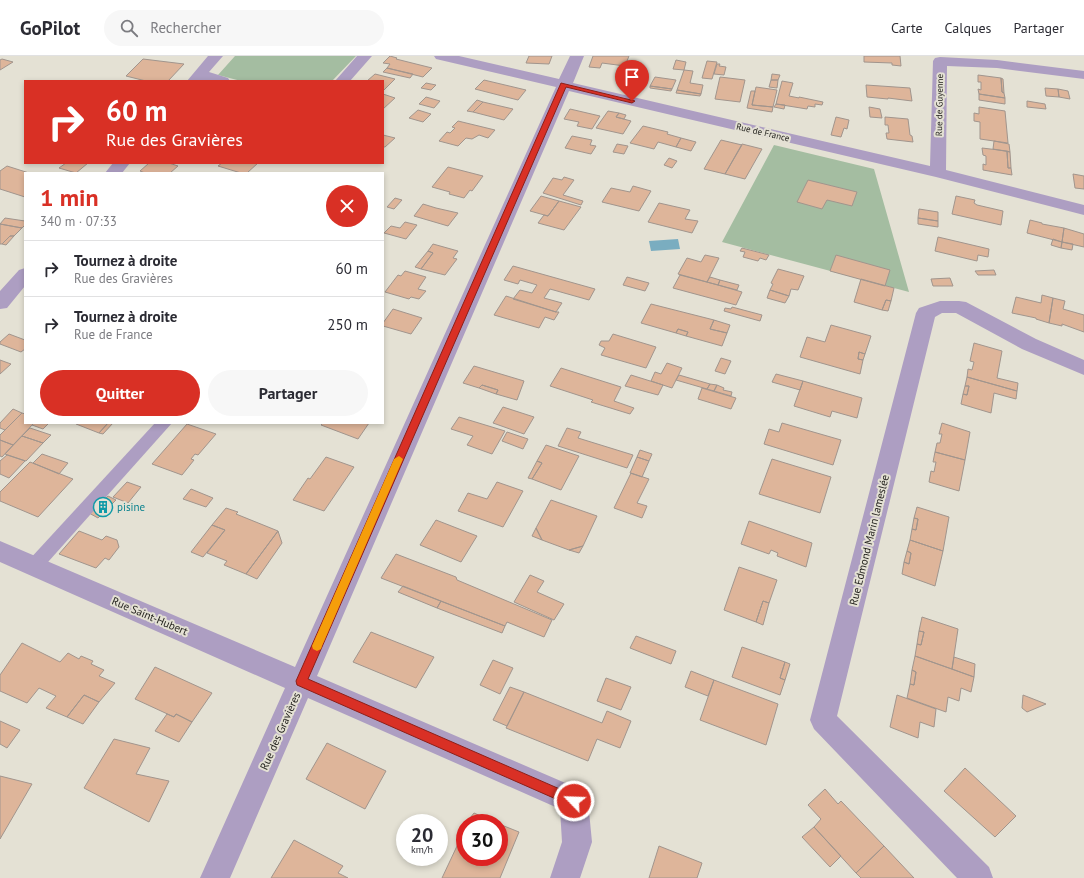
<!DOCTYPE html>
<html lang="fr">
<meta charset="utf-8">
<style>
body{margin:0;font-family:"PT Sans",sans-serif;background:#f7f7f7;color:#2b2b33;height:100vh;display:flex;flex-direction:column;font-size:15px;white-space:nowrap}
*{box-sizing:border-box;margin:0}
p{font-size:13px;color:#7c7c81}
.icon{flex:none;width:22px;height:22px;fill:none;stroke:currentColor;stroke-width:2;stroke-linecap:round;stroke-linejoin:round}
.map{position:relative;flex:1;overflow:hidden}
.sheet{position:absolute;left:24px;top:116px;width:360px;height:252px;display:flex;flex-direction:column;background:#fff;border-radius:0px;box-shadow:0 2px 6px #0003}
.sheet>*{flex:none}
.guide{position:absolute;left:24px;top:24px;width:360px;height:84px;border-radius:0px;box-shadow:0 2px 6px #0003;background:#d93025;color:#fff;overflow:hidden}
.speed{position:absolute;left:396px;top:758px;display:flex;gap:8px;font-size:20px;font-weight:700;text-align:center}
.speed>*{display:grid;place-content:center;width:52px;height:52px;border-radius:50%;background:#fff;box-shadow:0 2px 6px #0003;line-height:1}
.speed small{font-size:10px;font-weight:400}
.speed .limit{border:6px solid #d22;background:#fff;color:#111}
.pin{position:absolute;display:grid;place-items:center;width:34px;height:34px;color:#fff;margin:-41px -17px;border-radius:50% 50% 50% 0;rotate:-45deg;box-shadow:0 0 4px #0007}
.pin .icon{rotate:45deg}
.me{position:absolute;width:44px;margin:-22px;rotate:294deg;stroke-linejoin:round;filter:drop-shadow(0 0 3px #0008)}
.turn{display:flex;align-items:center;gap:14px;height:84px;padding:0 16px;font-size:18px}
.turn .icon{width:52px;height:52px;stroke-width:2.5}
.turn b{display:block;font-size:28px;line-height:34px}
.round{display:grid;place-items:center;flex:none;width:42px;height:42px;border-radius:21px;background:#f7f7f7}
.summary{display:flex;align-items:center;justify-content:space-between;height:68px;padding:0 16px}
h1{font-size:24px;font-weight:600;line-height:30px;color:#d93025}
.action{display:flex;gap:8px;margin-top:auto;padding:8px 16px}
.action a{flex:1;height:46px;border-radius:24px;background:#d93025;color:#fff;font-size:16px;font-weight:600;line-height:46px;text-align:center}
.action a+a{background:#f7f7f7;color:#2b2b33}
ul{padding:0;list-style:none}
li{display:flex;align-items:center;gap:12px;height:56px;padding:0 16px;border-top:1px solid #e1e1e2}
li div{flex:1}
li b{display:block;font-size:15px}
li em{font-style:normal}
header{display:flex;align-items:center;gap:24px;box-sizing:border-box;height:56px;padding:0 20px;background:#fff;border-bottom:1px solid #e1e1e2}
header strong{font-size:19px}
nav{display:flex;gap:22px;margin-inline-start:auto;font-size:14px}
.search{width:280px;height:36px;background:#f7f7f7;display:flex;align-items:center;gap:10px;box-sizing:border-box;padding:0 14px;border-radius:22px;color:#7c7c81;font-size:15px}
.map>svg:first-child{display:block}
.green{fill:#a4bda1}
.water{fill:#7aadc0}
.building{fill:#deb59a;stroke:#a1958d}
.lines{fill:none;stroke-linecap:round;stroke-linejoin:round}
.service{fill:#ad9ec2;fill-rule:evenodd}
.minor{fill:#ad9ec2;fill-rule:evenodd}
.route{fill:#d93025;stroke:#8d1f18}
.slow{fill:#f59e0b}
.labels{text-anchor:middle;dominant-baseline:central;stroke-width:4;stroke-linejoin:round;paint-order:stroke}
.far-street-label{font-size:9px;fill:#1e1d19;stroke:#e4e1d4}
.culture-label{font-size:11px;fill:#0d838f;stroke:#e4e1d4;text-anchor:start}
.street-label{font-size:11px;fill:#1e1d19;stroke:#e4e1d4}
</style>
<header>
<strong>GoPilot</strong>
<div class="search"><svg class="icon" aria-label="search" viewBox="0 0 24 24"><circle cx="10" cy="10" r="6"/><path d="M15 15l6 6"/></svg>Rechercher</div>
<nav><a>Carte</a><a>Calques</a><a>Partager</a></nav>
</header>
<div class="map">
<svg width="1084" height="822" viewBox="0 0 1084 822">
<rect width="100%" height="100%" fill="#e4e1d4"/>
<path class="green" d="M235,0H356L332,25H241L218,19Z
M774,89L874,113L909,236L722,186Z"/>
<path class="water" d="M678,183L680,193L651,195L649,185Z"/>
<path class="building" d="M390,0L397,2L396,3L432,12L423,21L387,12L390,8L383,7Z
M529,0H552L549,8L526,7Z
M593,0H629L625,10L602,7L600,12L589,11Z
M864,0H900L901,10L892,9V7L864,6Z
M2,3L13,6L0,14V4Z
M143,3L184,8L168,25H146L126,20Z
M676,4L686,6L684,14L673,13Z
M707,5L717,6L712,23L702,22Z
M717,8H720L719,10L726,11L724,19L714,18Z
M387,12L413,18L410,22L383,16Z
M684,14L693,15L690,27L703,29L701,38L677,34Z
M375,18L395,23L384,34L383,33V25H367Z
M772,18L780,19L778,24H771Z
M978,19L1001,22L1002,36L1004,37L1005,42L979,38L978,33L981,34V26H978Z
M655,21L676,24L672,33L650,30Z
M720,21L745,24L740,46L715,43Z
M1001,22L1003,23L1004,37L1002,36Z
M484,24L526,34L518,44L475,33Z
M771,24H778L777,32L769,31Z
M782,25L793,27L789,40L799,42V41L823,46L822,49L815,48V51L808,50L807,53L776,48Z
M426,27L436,29L431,34L421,32Z
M866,29L910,32L912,45L888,42V43L867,41Z
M650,30L672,33L671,35L650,32Z
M756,31L777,34L773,51L752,49Z
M1045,32L1058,33L1059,41L1046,40Z
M1058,33L1068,35L1070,43L1059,41Z
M677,34L701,38L700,40L676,37Z
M751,35H755L752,49L773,51L772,56L747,52Z
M383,38L395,42L383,53Z
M979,38L1005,42V48L979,44Z
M426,41L440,45L434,52L419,48Z
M477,44L483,46L473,56L467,55Z
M1027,45L1045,48L1046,53L1027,51Z
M483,46L513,53L504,64L473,56Z
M776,48L785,49L784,53L774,51Z
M869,51L880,53L882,62L870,61Z
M979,51L1005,55L1008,87L980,83V66L974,65V57L979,58Z
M570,53L600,60L592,73L577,70L579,66L564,63Z
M418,54L431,58L423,66L409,62Z
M608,55L619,57L616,61L631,65L623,78L596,72Z
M619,57L626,59L624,63L616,61Z
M836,61L849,64L847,73L844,72L841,81L831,79Z
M885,61L908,63L910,79L912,80L913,86L887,83L886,77H889L888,69H885Z
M458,65L495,74L488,82L479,79L472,83L466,82L458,90L439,85L447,76L450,77L455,72L452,71Z
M643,70L668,76L667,78L681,82L676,91L658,86L654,93L630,87Z
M383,79L395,82L385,91H383Z
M572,80L592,84L590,89L596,90L591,98L565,92Z
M681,82L696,86L691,95L676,91Z
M721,84L742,89L725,118L704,113Z
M994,85L1009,88L1010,96L993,93Z
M617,88L628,90L624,98L613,96Z
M742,88L762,93L745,123L725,118Z
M982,92L1007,95L1008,112H1011L1012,119L983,114V108L986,109V100L983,99Z
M1007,95L1010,96L1011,112H1008Z
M669,102L677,105L672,112L664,109Z
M66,107H88L76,117L59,112Z
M149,107H169L178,110L170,117H145L140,115Z
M222,107H258L247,117H241L218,110Z
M7,110L29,117H25V141L0,133V115Z
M448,111L483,120L472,135L470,134L464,142L449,138L450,136L432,131Z
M1073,118L1084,120V133L1075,132Z
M564,121L574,124L563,139L583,145L581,149L543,137L553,122L562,124Z
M808,124L857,136L852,150L827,144L822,153L797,146Z
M633,130L651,135L639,155L602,146L611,132L630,136Z
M541,140L559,145L548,160L530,155Z
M956,140L975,144L974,147L977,149L1003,155L1001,169L952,158Z
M395,142L402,144L394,153L387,151Z
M559,145L581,151L564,174L538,167L544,159L548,160Z
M659,147L690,154L685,163L698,165L692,177L648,166Z
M423,148L436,152L458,157L448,170L414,160Z
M919,153L938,156V165L918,162Z
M5,162L25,165V169L22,172L0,168Z
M918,162L938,165V171L918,168Z
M1030,164L1042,167V168L1064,172L1062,186L1027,177Z
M405,166L417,169L406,183L384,177L391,170L400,172Z
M0,168L22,172L14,180H10L2,188H0Z
M1064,172L1084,178V191L1062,186Z
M10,180H14L6,189L2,188Z
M938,181L989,193L988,201L978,199L977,205L935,195Z
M1053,183L1062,186L1061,192L1051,189Z
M1062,186L1073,188L1072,194L1061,192Z
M433,188L458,195L453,202L457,203L445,219L421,213L433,197L428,195Z
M742,192L769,199L766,204L760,202L758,205L743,201L745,196L740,195Z
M428,195L433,197L421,213L415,211Z
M705,199L719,202L707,226L678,218L687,202L701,206Z
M836,199L890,214L885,230L830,215Z
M513,210L595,233L589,244L550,233L544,242L562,247L556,256L513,243L520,234L532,237L537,229L520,224L518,228L504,224Z
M778,213L804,220L798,234L791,233L789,240L770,234L773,228L771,227Z
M994,214L996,219H978L975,215Z
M405,215L426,221L418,233L426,235L419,243L411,241L409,243L385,236L398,219L401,220Z
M680,219L718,229L742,236L736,249L673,232Z
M627,221L649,227L645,235L623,229Z
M710,221L720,224L718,229L707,226Z
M950,222L953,230H933L931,223Z
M861,223L894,232L891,245L886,244L882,254L854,246Z
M720,224L739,229L737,234L718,229Z
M770,234L789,240L785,247L767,242Z
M1042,239L1053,242L1049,267L1036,263V262L1012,257L1016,241L1041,247Z
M506,240L556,256H559L554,264L545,261L539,272L494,259Z
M1053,242L1065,245L1063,253L1084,259V276L1062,268V270L1049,267Z
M886,244L891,245L888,255L882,254Z
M651,248L714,264L710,273L727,277L722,290L686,280L688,276L678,273L676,277L641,267Z
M732,251L762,259L760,265L724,255L725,252L731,253Z
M393,253L422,262L411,278L383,270V267Z
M714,264L730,269L727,277L710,273Z
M831,269L871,280L865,298L859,296L858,303L863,304L860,318L800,301L807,281L825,286Z
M678,273L688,276L686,280L676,277Z
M9,278L25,284V293L21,296L0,288V286Z
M613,278L656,291L646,312L601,299L605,292L599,289L601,285H609Z
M974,287L1002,295L997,322L1018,327L1017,335L967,321L968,313L972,314L974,306L970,305Z
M859,296L865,298L863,304L858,303Z
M721,302L731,305L725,318L715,315Z
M0,304L11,308L0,318Z
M667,307L682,312L672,332L651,325L655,316L661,318Z
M474,310L524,325L517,344L496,338L498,334L482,329L479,332L463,327Z
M561,312L621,331L614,345L634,352L630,358L591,346L593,344L550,330Z
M776,318L803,325L800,334L772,326Z
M631,319L663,329L658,339L625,330Z
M679,319L710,328L707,333L676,324Z
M967,321L1017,335L1016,343L994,337L991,357L961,348L963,338L967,339L969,330H965Z
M803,325L862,342L857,362L832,355L830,361L794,350Z
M710,328L717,329L714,335L707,333Z
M482,329L498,334L496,338L479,332Z
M717,329L724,332L723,334L732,336L731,340L714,335Z
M965,330H969L967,339L963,338Z
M702,332L736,342L731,353L698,343Z
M503,351L534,361L524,378L493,367Z
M13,353L22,357L5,374L0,372V367Z
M22,357L25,358V367H34L13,389L0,384V379Z
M459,361L505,375L492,398L467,389L473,380L451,373Z
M34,367H49L43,373L32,369Z
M77,367H108L99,377L76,368Z
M108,367H113L103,378L99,377Z
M323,367H369L358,383L321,369Z
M782,367L841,384L833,409L764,388L769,373L779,376Z
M942,367L970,376L965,404L935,396L937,387H940L942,378H939Z
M187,368L216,378L198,399L195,398L191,403L194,404L182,419L152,408Z
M30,372L51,379L43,387L22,380Z
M567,372L581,376L578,382L633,399L627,412L558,390Z
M507,376L528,383L523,393L502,385Z
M22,380L43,387L26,405L5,398Z
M0,384L13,389L2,401L0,400Z
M546,389L579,400L561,434L532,423L542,407L537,405Z
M640,394L652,398L649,405L637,401Z
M935,396L965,404L959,435L929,426L931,415L934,416L936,406H933Z
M42,398L68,407L59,418L33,407Z
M7,399L25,405L9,422L0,418V405Z
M326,401L354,411L324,455L293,444L308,422L310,423Z
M637,401L649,405L642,421L630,417Z
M772,403L831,421L820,457L759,438Z
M537,405L542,407L532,423L528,422Z
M30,406L73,423L38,461L0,445V436Z
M631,417L649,423L637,447L647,450L642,462L614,452Z
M127,426L141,431L128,447L113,441Z
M497,426L523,435L503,471L458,455L468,437L487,443Z
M191,433L213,442L206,451L183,443Z
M108,440L116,444L98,462L89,457Z
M551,444L597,460L583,490L569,494L542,484L536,472Z
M917,451L949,461L943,495L910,484L912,473L916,474L918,463L914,462Z
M226,452L238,456L236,458L278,475L246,518L224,509L227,505L207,497L225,474L212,469Z
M914,462L918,463L916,474L912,473Z
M436,464L477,480L461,506L420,489Z
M749,465L812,487L806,511L777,500L778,497L771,494L769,498L741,488Z
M212,469L225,474L203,501L191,496Z
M536,472L542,484L532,480Z
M79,475L102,484L106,480L117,484L119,491L109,504L105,502L96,512L59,498Z
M278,475L282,487L257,523L246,518Z
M910,484L943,495L935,530L902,518L904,506L909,508L911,497L907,495Z
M583,490L579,497L569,494Z
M907,495L911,497L909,508L904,506Z
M396,498L456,521L457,524L552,564L544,581L507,566L505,570L381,522Z
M739,511L777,524L769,547L763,545L756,566L724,554Z
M530,519L544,525L537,536L564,548L554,564L514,546Z
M403,530L441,545L437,552L398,536Z
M441,545L505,570L502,577L437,552Z
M763,545L769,547L763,569L756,566Z
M922,561L958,573L952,613L915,600L917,588L921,589L924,576L919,575Z
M919,575L924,576L921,589L917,588Z
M371,576L434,601L416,632L353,606Z
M636,580L676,595L671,608L630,592Z
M22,587L60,606L68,597L79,603L81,600L93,605L91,608L104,614L99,620L115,627L99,646L84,639L67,661L46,652L56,640L39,632L27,647L0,635V619Z
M742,591L785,606L780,622L785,624L780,639L732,621Z
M915,600L974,621L971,636L961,632L959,645L948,641L946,656L907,642L910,628L914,629L916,616L912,614Z
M954,601L975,608L974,621L952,613Z
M493,604L513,612L500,638L480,629Z
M785,606L790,608L785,624L780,622Z
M155,611L212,637L192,666L176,658L174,661L135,643Z
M912,614L916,616L914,629L910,628Z
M691,615L714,624L708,640L685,631Z
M606,622L631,631L621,654L597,645Z
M714,624L778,648L766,689L700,664Z
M510,631L524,636L507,670L493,664Z
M524,636L602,667L607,655L631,665L620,692L597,683L588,705L506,672Z
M84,639L99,646L83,668L67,661Z
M897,639L936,653L934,671L920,666L918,682L890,671Z
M1023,639L1046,648L1027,656L1022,652Z
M167,658L174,661L176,658L192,666L179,686L155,675Z
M0,665L20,674L7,692L0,688Z
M114,683L150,692L136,718L169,725L149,766L84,732Z
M327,687L386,715L365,753L306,723Z
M965,712L1016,760L995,781L944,735Z
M0,720L32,728L0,783Z
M825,733L838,748L841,745L884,790L856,817L814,771L821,763L808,749Z
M474,757L496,767H482L470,762Z
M470,762L482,767H468Z
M499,768L519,776L500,822H442L465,773V801H499Z
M814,771L841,800L830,811L802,781Z
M294,784L343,810L338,817L348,822H271Z
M659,790L702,807L697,822H649Z
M884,790L914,822H861L856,817Z"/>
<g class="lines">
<path class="service" d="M155,367H172L40,515L34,517L28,515L25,510L28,505Z"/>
<path class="minor" d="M208,0H223L209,16L228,22L230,25L203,24L187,25Z
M357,0H372L350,25H335Z
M434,0H459L559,23L570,0H584L573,27L930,110L933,5L935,2L940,1L997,4L1084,15V23L997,12L947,10L946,114L1084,149V159L936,121L569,35L317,620L584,735L588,745L592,786L580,822H550L562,786L560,753L308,642L230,822H200L285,632L0,506V485L295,611L556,31L436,3Z
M113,107H130L122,117H105Z
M25,212V230L7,252L0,253V235L19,214Z
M940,245H959L966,246L1036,283L1084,304V319L1022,293L956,257H942L935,261L837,660L989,811L993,822H957L814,673L810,664L916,257L919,252Z"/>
</g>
<path class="route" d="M561,27L635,45L632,47L566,31L308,623L578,741L580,745L578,749L574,751L297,629L296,625Z"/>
<path class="slow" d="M399,400L403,403L322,590L321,593L317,595L313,593L312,590L394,403Z"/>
<defs>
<symbol id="building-ring" viewBox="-11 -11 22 22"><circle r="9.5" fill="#e4e1d4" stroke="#0f9aa8" stroke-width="1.5"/><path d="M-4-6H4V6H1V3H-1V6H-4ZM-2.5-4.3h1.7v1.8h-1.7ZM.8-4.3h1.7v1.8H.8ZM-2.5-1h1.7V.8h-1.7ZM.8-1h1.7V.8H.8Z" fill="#0f9aa8"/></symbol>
</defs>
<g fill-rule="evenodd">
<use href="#building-ring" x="92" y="440" width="22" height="22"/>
</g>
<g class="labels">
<g class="far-street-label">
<text transform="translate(939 49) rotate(-89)">Rue de Guyenne</text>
<text transform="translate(763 76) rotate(13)">Rue de France</text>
</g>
<g class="culture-label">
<text x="117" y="451">pisine</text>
</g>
<g class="street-label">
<text transform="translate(869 484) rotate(-76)">Rue Edmond Marin lameslée</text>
<text transform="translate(150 560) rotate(23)">Rue Saint-Hubert</text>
<text transform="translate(280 675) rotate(-66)">Rue des Gravières</text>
</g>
</g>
</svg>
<div class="speed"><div>20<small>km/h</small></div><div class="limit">30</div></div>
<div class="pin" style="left:632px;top:45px;background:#d93025"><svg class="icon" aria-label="arrive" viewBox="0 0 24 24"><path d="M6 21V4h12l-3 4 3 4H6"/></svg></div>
<svg class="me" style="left:574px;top:745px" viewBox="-20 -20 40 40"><circle r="17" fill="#d93025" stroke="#fff" stroke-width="3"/><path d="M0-11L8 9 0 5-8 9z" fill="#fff"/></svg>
<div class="guide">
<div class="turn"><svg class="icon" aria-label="right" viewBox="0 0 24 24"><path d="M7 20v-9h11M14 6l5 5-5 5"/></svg><div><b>60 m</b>Rue des Gravières</div></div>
</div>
<section class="sheet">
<div class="summary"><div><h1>1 min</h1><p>340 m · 07:33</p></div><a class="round" style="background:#d93025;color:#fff"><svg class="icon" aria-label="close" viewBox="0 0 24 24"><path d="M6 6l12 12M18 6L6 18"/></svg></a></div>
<ul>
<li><svg class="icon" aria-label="right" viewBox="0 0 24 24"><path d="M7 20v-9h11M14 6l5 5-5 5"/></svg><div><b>Tournez à droite</b><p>Rue des Gravières</p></div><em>60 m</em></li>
<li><svg class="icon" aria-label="right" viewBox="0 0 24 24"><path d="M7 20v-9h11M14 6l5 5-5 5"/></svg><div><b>Tournez à droite</b><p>Rue de France</p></div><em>250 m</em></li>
</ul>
<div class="action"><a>Quitter</a><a>Partager</a></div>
</section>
</div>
